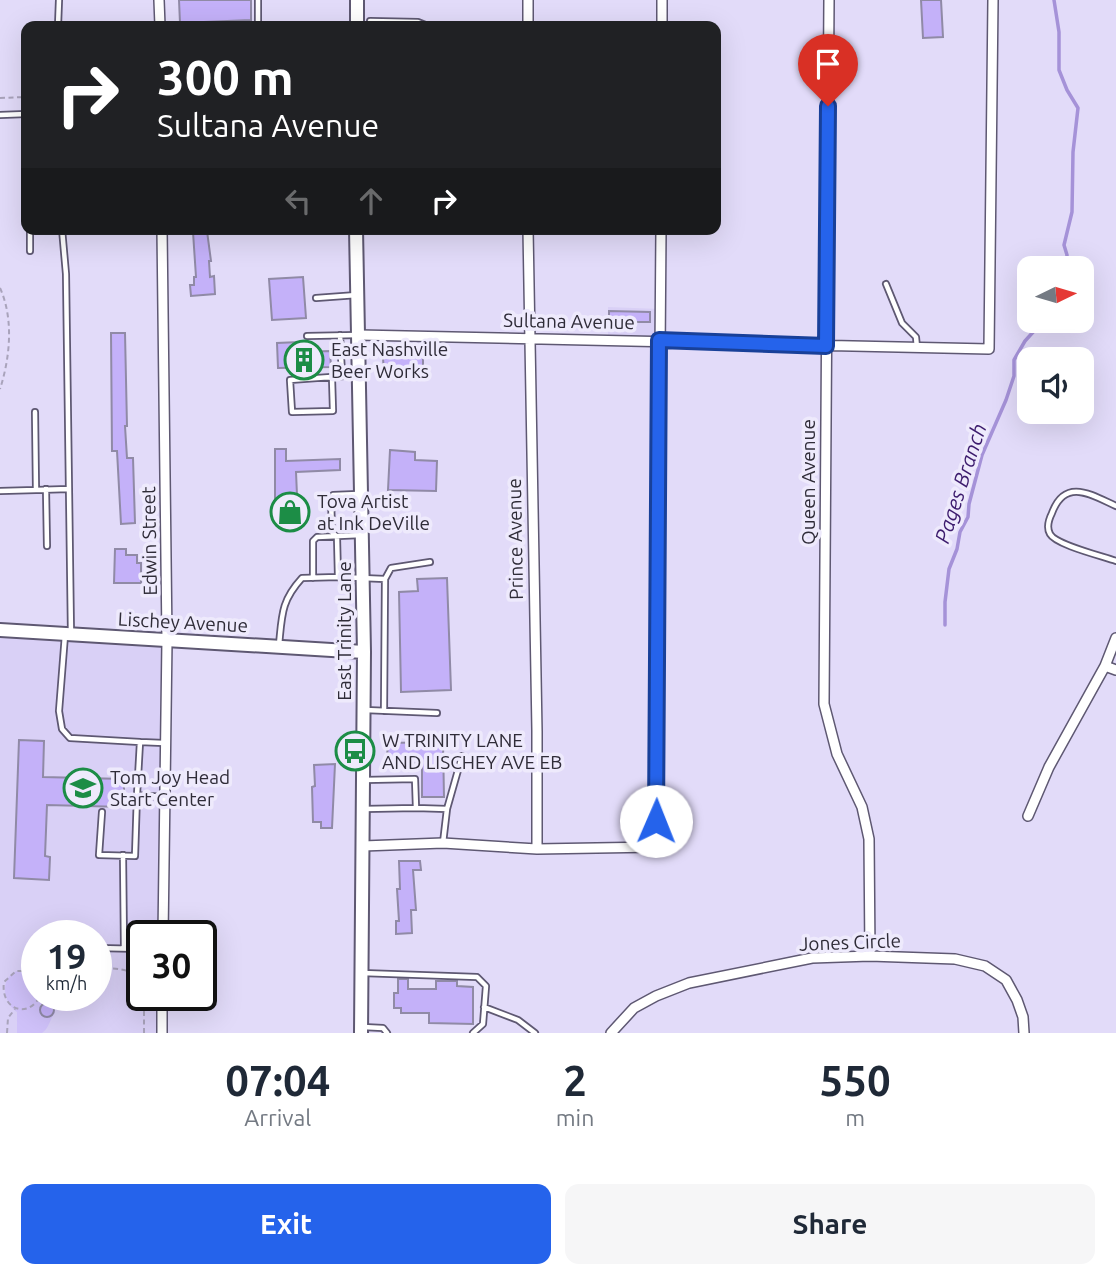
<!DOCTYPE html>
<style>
body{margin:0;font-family:Ubuntu,sans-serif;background:#f6f6f7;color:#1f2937;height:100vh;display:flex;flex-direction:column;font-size:26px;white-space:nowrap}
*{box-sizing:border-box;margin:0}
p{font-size:23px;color:#747a83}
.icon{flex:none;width:38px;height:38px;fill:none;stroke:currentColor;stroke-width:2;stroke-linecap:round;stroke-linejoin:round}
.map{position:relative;height:1033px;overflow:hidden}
.side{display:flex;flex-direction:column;background:#fff;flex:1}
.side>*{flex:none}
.hud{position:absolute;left:21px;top:21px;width:700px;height:214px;border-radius:14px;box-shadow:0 7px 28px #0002;background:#202124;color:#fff;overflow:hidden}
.needle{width:46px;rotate:85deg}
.tools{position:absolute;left:1017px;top:256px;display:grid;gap:14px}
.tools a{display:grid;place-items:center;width:77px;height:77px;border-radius:14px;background:#fff;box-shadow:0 7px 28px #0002;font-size:35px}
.speed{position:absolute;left:21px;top:920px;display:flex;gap:14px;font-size:35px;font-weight:700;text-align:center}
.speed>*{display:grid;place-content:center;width:91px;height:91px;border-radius:50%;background:#fff;box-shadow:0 7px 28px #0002;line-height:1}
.speed small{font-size:18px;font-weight:400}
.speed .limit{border:4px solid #111;border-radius:10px;background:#fff;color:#111}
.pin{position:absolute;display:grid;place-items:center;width:60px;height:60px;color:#fff;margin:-72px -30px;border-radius:50% 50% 50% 0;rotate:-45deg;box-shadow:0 0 7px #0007}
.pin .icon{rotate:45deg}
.me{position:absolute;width:77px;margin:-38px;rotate:1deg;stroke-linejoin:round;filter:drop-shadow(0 0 5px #0008)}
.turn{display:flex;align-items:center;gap:24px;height:147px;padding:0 21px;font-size:32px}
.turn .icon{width:91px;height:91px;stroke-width:2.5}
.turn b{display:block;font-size:49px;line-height:60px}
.lanes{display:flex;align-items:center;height:66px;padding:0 21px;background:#0003;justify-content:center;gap:35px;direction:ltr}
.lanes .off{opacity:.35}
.eta{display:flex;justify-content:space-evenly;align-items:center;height:119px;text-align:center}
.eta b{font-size:42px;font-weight:700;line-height:49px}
.primary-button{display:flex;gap:14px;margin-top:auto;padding:14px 21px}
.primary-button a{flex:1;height:80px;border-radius:14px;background:#2563eb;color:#fff;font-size:28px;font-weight:700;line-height:80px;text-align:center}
.primary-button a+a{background:#f6f6f7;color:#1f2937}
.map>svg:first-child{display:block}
.built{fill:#d9d0f6;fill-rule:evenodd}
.green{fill:#cfc1f9}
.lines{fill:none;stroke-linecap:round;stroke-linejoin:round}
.stream{stroke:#a592d8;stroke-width:3.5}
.building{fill:#c4b1f9;stroke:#908aa6;stroke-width:2}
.lane-casing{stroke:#5e5872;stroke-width:8}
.street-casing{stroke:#5e5872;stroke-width:12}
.secondary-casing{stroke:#5e5872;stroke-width:16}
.path{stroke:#a9a3bb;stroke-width:2;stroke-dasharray:5 3.5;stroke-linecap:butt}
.lane{stroke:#fff;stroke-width:4.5}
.street{stroke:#fff;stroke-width:9}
.secondary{stroke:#fff;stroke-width:12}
.route-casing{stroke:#184099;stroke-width:18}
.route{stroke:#2563eb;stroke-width:12}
.labels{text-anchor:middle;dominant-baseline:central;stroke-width:7;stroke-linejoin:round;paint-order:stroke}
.street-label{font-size:19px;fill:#2f2c38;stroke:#eeeafc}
.poi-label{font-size:19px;fill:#2f2c38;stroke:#eeeafc;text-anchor:start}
.water-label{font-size:21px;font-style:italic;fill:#3c1b6d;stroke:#eeeafc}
</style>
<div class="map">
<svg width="1116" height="1033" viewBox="0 0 1116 1033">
<rect width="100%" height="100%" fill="#e2dbf9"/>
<path class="built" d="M608,307L660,309L659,340H608Z
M0,630L167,640L164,936H142V996H163L162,1033H0ZM37,936H96V996H37Z"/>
<path class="green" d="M24,969L37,975V996H43L40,1002H49L54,1008L55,1013C49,1020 50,1027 42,1033H17V1012C0,1000 0,972 24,969Z"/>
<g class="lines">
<path class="stream" d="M1054,0L1059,32V70L1067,90L1078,108L1073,152L1072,212L1064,245L1067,255L1066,268
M945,625V602L949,569L957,549L960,532L968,517L969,504L982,455L1006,400L1014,376V360L1025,341L1044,320"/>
</g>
<path class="building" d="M179,0H251V20L180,23Z
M921,0H941L943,37L923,38Z
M207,231L211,261H209L210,277L214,276L215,294L191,296L190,285H194V277H196L193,232Z
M303,277L306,318L272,320L269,279Z
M609,311L650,312V322H609Z
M111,333H125L127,426H125L127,458H133L135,523L121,524L117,451H112Z
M299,342V352L330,351L331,367L278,368L277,343Z
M423,356V375L384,377L383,357Z
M275,449H286V461L340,459V470L296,472L298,518L275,519Z
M390,450L415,452V460L437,461L436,491L388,490Z
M115,549H126V555H137V563H141V583H114Z
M447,578L451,690L401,692L399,592L418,591L417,579Z
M19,740L44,741L43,777L124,779V807L47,805L45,856L50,857L49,880L14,878Z
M443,742L444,797H422V763L388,764L387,743Z
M335,764L332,828H321V822H313L312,787L315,786L314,765Z
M399,861H420L421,870H413L416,910H411L412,933L396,934V921H399L397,889H400Z
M398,979H408V989H436V981H457V986L473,987V1024L429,1023V1013H401V1008H394V993H398Z
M40 1010a7 7 0 1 1 14 0a7 7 0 1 1-14 0Z"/>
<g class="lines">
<defs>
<path id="lane" d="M58,26L59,0
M258,26V0
M370,26V21L418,22L428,26
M0,115L26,114
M30,229V251
M62,229L66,274L71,634
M886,284L902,323L916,337L917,348
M316,298L357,295
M340,335L342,375
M307,336L358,335
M332,378L333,411L292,412L290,380L358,375
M46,489L47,546
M36,490L69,489
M0,491L36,490L35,412
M1116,506C1092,495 1065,477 1052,513C1049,519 1046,527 1050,534C1056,545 1102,556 1116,561
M338,577L385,579
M313,578V541L317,537L361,535
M65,635L59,711L62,729L70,738L140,742
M279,645C282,615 281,601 302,578L338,577L337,537L332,532L331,498L333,495L358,494
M365,710L437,713
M384,711L385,579L391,568L430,562
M164,797L137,795L140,742L164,743
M416,808L447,809
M364,809L416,808L415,779L364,780
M102,812L99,855L135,856L137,795
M443,843L447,809L462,756
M123,855L124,948
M98,948L142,949
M362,973L477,977L486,986L483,1024L473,1033
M484,1007L518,1020L535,1033
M363,1027L383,1028L387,1033"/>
<path id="street" d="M159,0L160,26
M528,0V26
M829,0L824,704L837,754L862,807L869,839L870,956
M662,26V0
M162,229L167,640L163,936
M528,229L537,731V849
M359,335L989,349L993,0
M1105,666L1116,670
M1028,816L1049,767L1105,666L1116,638
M363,846L443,843L537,849L656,847L661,229
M162,1033V996
M611,1033L634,1008L656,996L689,983L812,958L870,956L955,959L985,966L1006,980L1017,1000L1023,1017L1024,1033"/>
<path id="secondary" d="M357,26V0
M356,229L364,652L361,1033
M0,630L364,652"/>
</defs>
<use href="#lane" class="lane-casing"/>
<use href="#street" class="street-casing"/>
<use href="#secondary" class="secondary-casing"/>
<path class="path" d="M0,98L26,97V50
M0,288C14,319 10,358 0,389
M96,968C114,969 133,966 142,984
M37,978L28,971H16L4,982C0,1009 28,1020 40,996
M7,1033L8,1018L15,1009
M144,1033V996"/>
<use href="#lane" class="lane"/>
<use href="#street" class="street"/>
<use href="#secondary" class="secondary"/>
</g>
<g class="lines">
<defs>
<path id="route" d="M656,821L659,340L826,346L828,106"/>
</defs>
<use href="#route" class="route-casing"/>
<use href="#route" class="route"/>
</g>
<defs>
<symbol id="building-ring" viewBox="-11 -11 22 22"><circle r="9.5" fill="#eeeafc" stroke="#1c8d46" stroke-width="1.5"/><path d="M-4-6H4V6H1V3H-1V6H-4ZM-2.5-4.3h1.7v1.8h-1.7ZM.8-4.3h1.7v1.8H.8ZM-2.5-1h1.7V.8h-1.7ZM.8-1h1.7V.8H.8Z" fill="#1c8d46"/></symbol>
<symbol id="shop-ring" viewBox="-11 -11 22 22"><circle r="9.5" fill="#eeeafc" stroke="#1c8d46" stroke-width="1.5"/><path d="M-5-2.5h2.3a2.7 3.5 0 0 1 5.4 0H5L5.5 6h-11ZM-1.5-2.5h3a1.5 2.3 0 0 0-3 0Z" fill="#1c8d46"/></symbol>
<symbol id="bus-ring" viewBox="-11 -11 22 22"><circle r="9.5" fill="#eeeafc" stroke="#1c8d46" stroke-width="1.5"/><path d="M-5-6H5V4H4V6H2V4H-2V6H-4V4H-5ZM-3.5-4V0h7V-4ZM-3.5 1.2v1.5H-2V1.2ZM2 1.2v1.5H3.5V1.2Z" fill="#1c8d46"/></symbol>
<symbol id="school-ring" viewBox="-11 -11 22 22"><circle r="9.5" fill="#eeeafc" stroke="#1c8d46" stroke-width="1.5"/><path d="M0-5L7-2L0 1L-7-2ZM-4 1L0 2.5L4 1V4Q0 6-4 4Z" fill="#1c8d46"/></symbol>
</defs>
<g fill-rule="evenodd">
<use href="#building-ring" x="282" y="338" width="44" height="44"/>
<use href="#shop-ring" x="268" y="490" width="44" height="44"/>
<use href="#bus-ring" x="333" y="729" width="44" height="44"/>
<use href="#school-ring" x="61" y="766" width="44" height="44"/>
</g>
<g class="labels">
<g class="street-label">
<text transform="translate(569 321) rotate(1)">Sultana Avenue</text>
<text transform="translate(808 482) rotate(-90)">Queen Avenue</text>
<text transform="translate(515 539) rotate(-91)">Prince Avenue</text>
<text transform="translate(149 541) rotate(-91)">Edwin Street</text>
<text transform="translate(183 622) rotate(3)">Lischey Avenue</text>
<text transform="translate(344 631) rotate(-90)">East Trinity Lane</text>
<text transform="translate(850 942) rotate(-2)">Jones Circle</text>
</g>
<g class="poi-label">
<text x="331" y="349">East Nashville<tspan x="331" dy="22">Beer Works</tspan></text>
<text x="317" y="501">Tova Artist<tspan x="317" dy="22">at Ink DeVille</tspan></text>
<text x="382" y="740">W TRINITY LANE<tspan x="382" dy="22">AND LISCHEY AVE EB</tspan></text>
<text x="110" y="777">Tom Joy Head<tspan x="110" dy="22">Start Center</tspan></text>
</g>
<g class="water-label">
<text transform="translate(960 483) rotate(-72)">Pages Branch</text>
</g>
</g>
</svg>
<div class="tools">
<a><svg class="needle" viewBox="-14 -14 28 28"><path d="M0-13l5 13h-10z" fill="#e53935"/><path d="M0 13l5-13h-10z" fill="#747a83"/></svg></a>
<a><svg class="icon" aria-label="sound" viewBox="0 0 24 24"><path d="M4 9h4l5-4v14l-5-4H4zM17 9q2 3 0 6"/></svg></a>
</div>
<div class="speed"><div>19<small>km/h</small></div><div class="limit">30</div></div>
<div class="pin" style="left:828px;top:106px;background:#d93025"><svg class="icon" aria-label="arrive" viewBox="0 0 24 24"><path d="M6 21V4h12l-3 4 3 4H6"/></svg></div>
<svg class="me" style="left:656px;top:821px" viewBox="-20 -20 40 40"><circle r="19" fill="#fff"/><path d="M0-13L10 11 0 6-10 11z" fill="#2563eb"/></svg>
<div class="hud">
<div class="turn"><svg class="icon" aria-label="right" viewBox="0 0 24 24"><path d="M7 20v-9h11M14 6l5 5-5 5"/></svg><div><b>300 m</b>Sultana Avenue</div></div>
<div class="lanes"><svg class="icon off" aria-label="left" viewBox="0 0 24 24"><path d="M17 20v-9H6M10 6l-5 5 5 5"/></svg><svg class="icon off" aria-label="ahead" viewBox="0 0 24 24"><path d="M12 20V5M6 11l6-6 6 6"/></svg><svg class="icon" aria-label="right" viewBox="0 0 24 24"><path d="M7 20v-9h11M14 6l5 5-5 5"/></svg></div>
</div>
</div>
<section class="side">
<div class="eta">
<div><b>07:04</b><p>Arrival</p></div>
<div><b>2</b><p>min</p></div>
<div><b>550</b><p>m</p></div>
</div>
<div class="primary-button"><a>Exit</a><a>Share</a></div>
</section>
